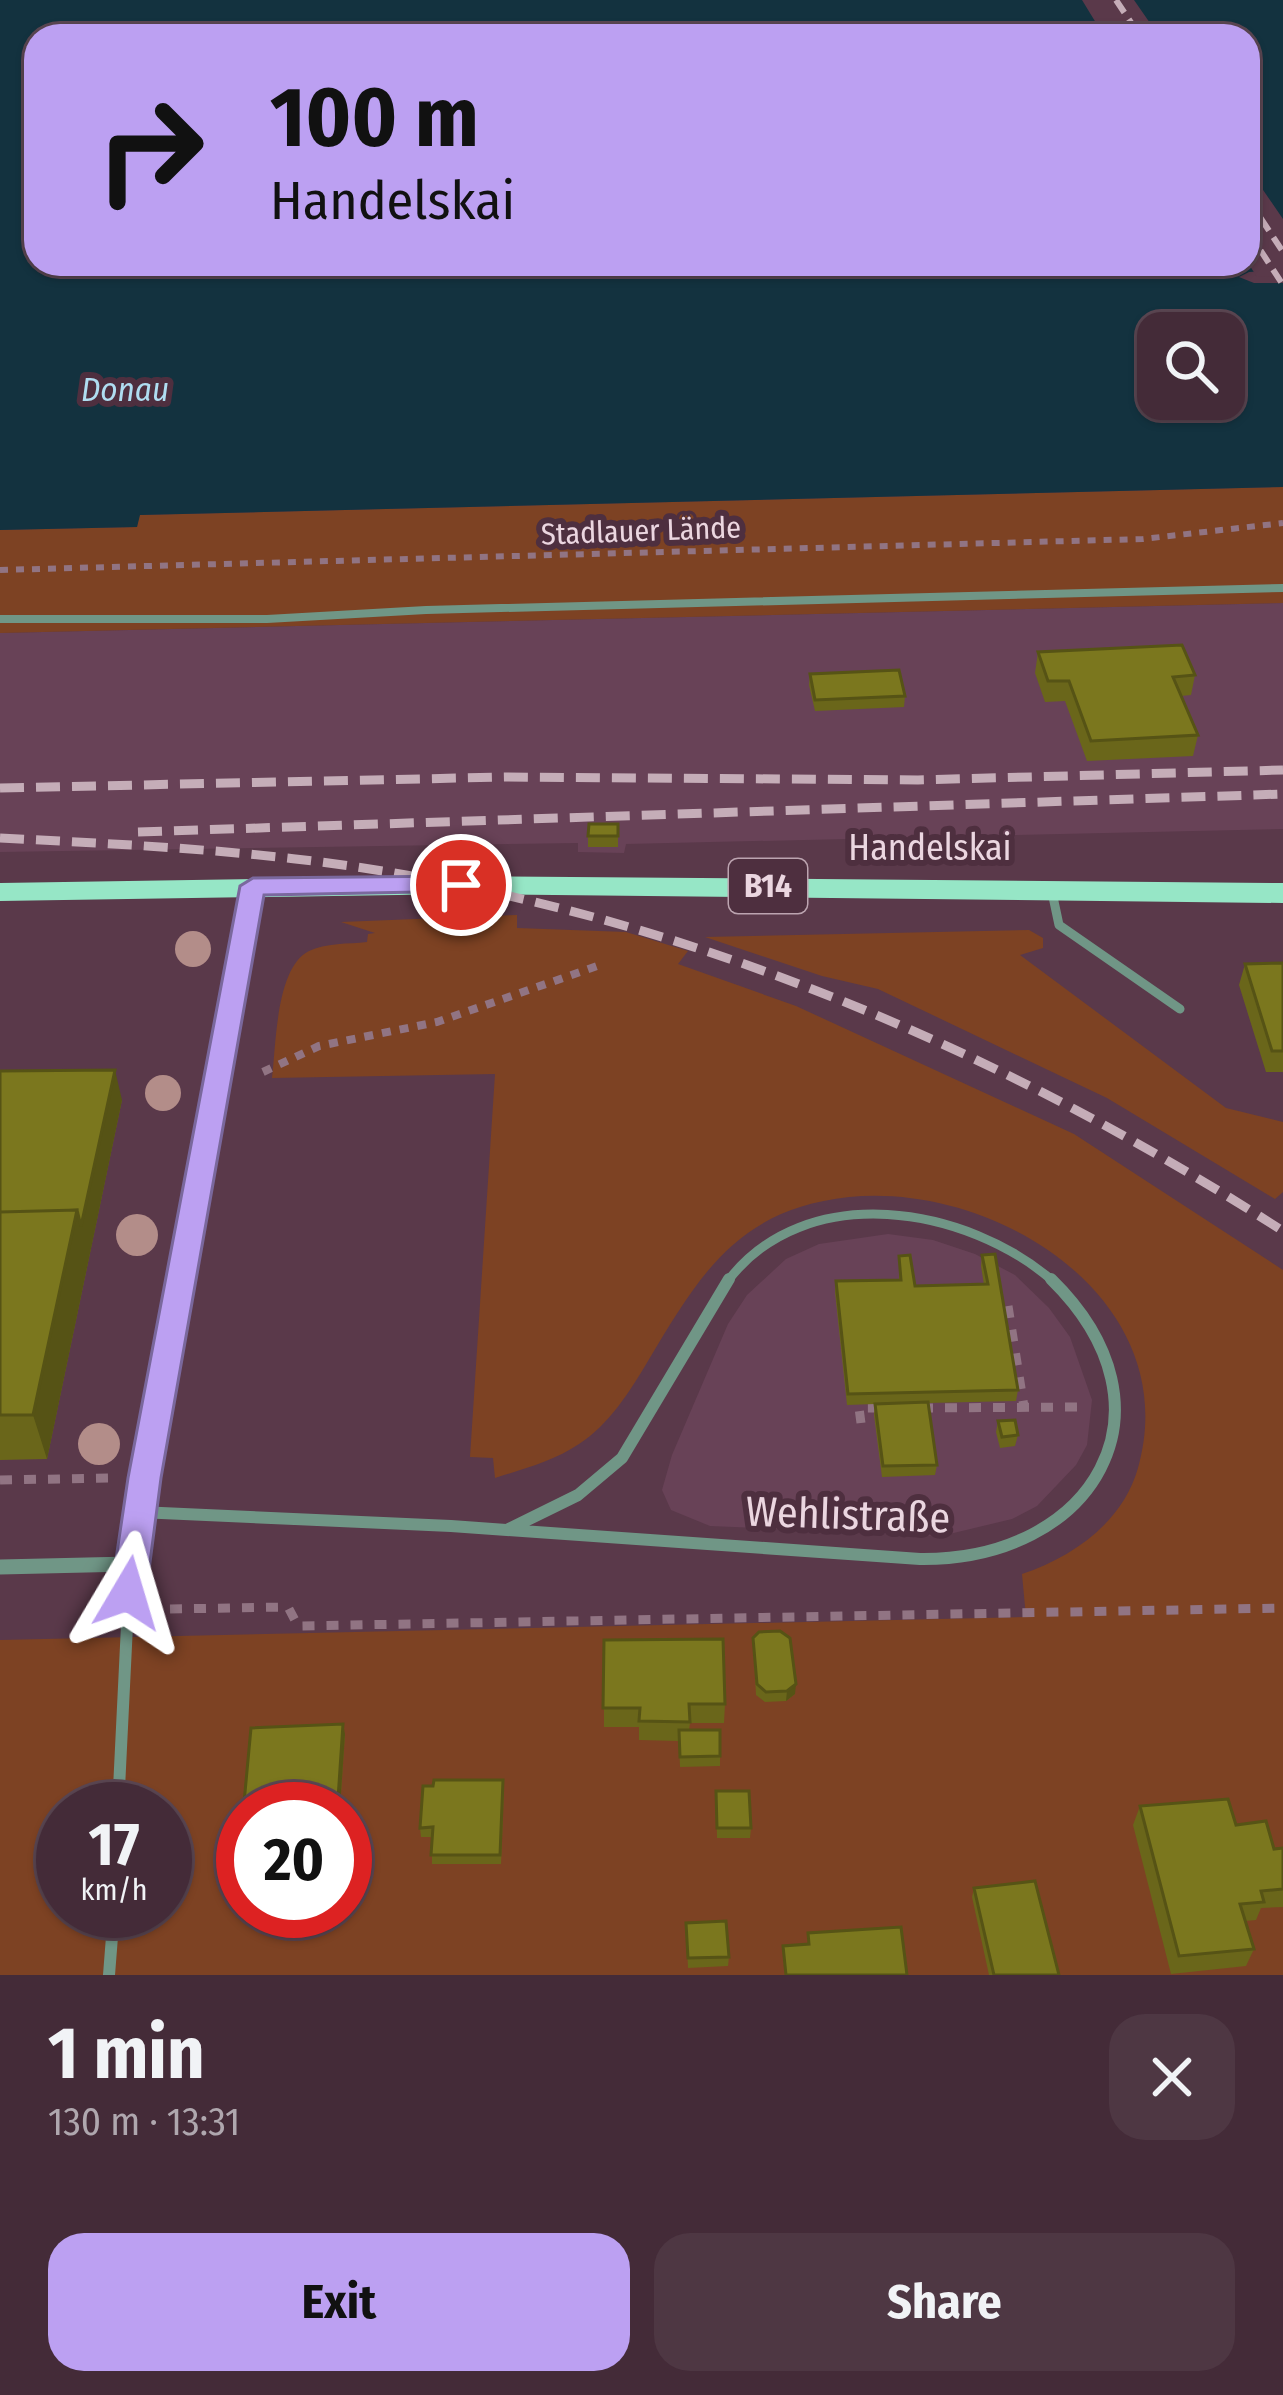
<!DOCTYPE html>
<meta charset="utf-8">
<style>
body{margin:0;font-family:"Fira Sans Condensed",sans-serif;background:#4e3743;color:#f1f3f6;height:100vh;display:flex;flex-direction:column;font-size:45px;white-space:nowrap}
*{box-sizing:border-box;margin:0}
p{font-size:39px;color:#afa7ae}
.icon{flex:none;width:66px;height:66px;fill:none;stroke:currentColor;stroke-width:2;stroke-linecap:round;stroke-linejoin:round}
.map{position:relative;height:1975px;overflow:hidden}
.side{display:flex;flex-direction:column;background:#442b38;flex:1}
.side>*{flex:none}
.banner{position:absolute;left:24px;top:24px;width:1236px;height:252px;border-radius:36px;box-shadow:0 3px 9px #0004,0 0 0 3px #5c4753;background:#bca0f2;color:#111;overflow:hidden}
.buttons{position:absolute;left:1137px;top:312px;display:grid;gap:24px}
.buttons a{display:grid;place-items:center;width:108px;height:108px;border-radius:24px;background:#442b38;box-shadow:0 3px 9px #0004,0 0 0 3px #5c4753;font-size:60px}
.speed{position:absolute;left:36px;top:1782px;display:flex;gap:24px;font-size:60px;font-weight:700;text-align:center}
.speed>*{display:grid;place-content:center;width:156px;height:156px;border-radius:50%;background:#442b38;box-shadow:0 3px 9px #0004,0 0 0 3px #5c4753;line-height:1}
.speed small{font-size:30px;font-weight:400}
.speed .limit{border:18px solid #d22;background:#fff;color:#111}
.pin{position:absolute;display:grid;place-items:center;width:102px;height:102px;color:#fff;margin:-51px;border:6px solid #fff;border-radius:50%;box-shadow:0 3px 12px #0007}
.me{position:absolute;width:132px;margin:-66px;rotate:7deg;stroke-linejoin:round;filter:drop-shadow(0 0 9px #0008)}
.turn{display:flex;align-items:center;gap:42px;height:252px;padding:0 48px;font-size:54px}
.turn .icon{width:156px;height:156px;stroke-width:2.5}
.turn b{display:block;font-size:84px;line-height:102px}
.round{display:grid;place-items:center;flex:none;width:126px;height:126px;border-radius:36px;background:#4e3743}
.head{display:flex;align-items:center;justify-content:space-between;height:204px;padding:0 48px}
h1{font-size:72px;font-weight:700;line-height:90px}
.primary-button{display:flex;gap:24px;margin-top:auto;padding:24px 48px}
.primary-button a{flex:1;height:138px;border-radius:36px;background:#bca0f2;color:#111;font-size:48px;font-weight:700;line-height:138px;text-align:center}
.primary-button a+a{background:#4e3743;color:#f1f3f6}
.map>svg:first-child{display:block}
.built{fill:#684257}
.green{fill:#7d4223;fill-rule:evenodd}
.water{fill:#13323f;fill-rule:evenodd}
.pier{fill:#5a394a}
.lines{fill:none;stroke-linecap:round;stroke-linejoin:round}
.path-far2{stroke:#917483;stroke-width:6;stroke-dasharray:8 8;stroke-linecap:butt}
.path-far1{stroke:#917483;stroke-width:8;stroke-dasharray:9 9;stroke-linecap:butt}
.path{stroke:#917483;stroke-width:9;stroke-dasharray:12 12;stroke-linecap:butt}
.lane-far2{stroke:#709686;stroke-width:8}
.lane-far1{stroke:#709686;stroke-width:9}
.lane{stroke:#709686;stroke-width:12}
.street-far1{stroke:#709686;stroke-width:12}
.street{stroke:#709686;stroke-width:15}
.primary{fill:#96e6c6;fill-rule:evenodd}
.rail-far1{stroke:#c5adb8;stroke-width:6;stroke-dasharray:15 8;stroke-linecap:butt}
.rail{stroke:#c5adb8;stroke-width:9;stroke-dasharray:24 12;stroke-linecap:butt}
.tree{fill:#b38d89}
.wall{fill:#6a661a}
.shaded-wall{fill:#565315}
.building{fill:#7b771e;stroke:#565315;stroke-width:3}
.route{fill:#bca0f2;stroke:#7a689d;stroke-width:3}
.labels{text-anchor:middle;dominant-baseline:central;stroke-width:12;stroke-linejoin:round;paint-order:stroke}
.far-street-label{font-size:30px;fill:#ebd6e0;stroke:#4e2f3f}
.far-water-label{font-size:33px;font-style:italic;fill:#afddf1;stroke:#4e2f3f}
.shield{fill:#4e2f3f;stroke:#bca4b0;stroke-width:3}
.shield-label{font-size:33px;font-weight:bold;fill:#ebd6e0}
.street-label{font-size:36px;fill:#ebd6e0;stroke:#4e2f3f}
.near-street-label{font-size:42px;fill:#ebd6e0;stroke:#4e2f3f}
</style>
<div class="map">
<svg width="1283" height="1975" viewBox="0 0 1283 1975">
<rect width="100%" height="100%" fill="#5a394a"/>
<path class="built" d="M1283,603V829L626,844L624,853L578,852V843L0,852V633Z
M888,1234L933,1240L975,1254L1015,1275L1049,1308L1070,1337L1092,1400L1087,1445L1076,1465L1037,1506L1012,1519L941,1536L710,1526L671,1510L662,1490L672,1455L728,1324L747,1295L786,1259L819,1244Z"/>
<path class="green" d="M1283,487V603L0,633V530L137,527L139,515Z
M517,915V928L626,932L688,951L678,964L796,1006L1074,1134L1283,1270V1975H0V1640L1026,1617L1022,1574C1073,1557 1123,1522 1138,1468C1185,1301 998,1182 849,1197C738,1209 700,1274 648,1361C630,1391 609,1425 579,1444C554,1461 523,1469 495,1478L493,1458L470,1457L495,1074L272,1078C276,1045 276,967 309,951C325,943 349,944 367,942L368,934L375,933L341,922ZM63,1809H165V1911H63ZM243,1809H345V1911H243Z
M1029,930L1043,938V948L1020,955L1226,1108L1283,1122V1192L1275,1199L1107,1098L878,989L822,976L705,937Z"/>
<path class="water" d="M0,0H1283V270L1249,272L1239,277L1254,283H1283V487L140,515L137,527L0,530ZM36,36H1248V264H36ZM1158,333H1224V399H1158Z"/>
<path class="pier" d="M1082,0H1134L1159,36H1104Z
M1248,168L1283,219V276L1257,277L1248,263Z"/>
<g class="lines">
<path class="path-far2" d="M0,570L1143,539L1283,523"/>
<path class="path-far1" d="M263,1072L319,1046L437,1022L603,964"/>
<path class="path" d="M1008,1306L1024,1407
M921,1408L1080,1407
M861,1423L859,1408H882
M0,1480L113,1478
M170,1609L288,1607L298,1626L1283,1608"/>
<path class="lane-far2" d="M0,619H267L426,610L1283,588"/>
<path class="lane-far1" d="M1052,892L1059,925L1180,1009
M727,1282C805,1178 968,1206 1054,1282"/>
<path class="lane" d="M139,1512L451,1526L920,1559C1092,1561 1185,1410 1051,1279
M509,1529L578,1495L622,1458L729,1279
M118,1809L130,1564
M109,1975L114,1911"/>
<path class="street-far1" d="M181,1282L253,886"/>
<path class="street" d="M0,1567L130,1564L182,1279"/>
<path class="primary" d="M461,876L1283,883V903L461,894L0,901V883Z"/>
<path class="rail-far1" d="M1116,0L1140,36
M1248,199L1283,252
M1248,231L1283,285"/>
<path class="rail" d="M0,788L507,777L918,780L1283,770
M138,832L1283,794
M0,838C136,845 272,851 406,875C723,931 1013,1058 1283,1231"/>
</g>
<g class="tree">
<circle cx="193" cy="949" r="18"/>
<circle cx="163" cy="1093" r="18"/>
<circle cx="137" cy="1235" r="21"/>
<circle cx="99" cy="1444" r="21"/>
</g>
<path class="wall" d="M1038,652L1195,675L1191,695L1181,696L1198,735L1193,756L1087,761L1065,701L1045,702L1035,673Z
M810,674L905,696L904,707L815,711L809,685Z
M618,824V847H588V836Z
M1283,963V1072H1266L1239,985L1245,964Z
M0,1071L122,1100L47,1459L0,1460Z
M982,1255L1018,1390L1016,1401L928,1403L937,1465L935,1475L882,1477L874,1415L875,1404L847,1405L835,1292L836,1281L899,1280V1256L915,1286L984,1285L981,1266Z
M998,1421L1018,1435L1015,1446L1000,1448L996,1432Z
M753,1638L795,1694L786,1701L765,1702L756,1695Z
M604,1640L725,1704L724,1723H690L689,1730L720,1756V1766L680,1767L679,1741L639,1740V1727H604Z
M345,1734L340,1808L246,1809L244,1803Z
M504,1790L501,1864H432V1837H421L420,1828Z
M716,1791L751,1828L750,1838H717Z
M1140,1806L1236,1825L1274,1849L1283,1848V1907L1261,1908L1256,1920L1245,1921L1254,1949L1246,1966L1171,1974L1133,1825Z
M974,1888L1059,1975H989L972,1897Z
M686,1923L729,1957L728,1966L688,1968Z"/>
<path class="shaded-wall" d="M115,1070L122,1100L47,1459L33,1415L77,1210Z
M796,1684L795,1694L786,1701L787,1691Z
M343,1724L345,1734L340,1808L338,1799Z"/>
<path class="building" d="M1182,645L1195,675L1173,677L1198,735L1091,741L1069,681H1048L1038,652Z
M899,670L905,696L815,700L810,674Z
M589,824H618V836H588Z
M1283,963V1051H1272L1245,964Z
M115,1070L81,1226L77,1210L0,1212V1071Z
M77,1210L33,1415H0V1212Z
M995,1254L1018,1390L848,1394L836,1281L901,1280L899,1256L910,1255L915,1286L988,1284L982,1255Z
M928,1402L937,1465L883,1466L875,1404Z
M1015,1420L1018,1435L1002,1437L998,1421Z
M780,1631L790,1638L796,1684L787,1691L766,1692L757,1684L753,1638L759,1632Z
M723,1639L725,1704H689L690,1722L639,1721L640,1708H603L604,1640Z
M343,1724L338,1799L244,1803L251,1728Z
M679,1730H720V1756L680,1757Z
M434,1780H503L500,1855H431L433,1827L420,1828L423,1786H433Z
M716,1791H749L751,1828H717Z
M1228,1799L1236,1825L1266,1821L1274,1849L1283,1848V1889L1261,1891L1264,1902L1240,1904L1254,1949L1179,1956L1140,1806Z
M1035,1881L1059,1975H994L974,1888Z
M726,1921L729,1957L688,1958L686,1923Z
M901,1927L907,1975H786L783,1946L809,1944L808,1933Z"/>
<path class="route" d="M461,876L474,885L471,891L264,895L161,1478L146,1593L141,1604L128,1609L116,1604L111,1593L128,1478L240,886L253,878Z"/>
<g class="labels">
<g class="far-street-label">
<text transform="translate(641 531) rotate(-2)">Stadlauer Lände</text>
</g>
<g class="far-water-label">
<text x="125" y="390">Donau</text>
</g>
<rect class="shield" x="729" y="859" width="78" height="54" rx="9"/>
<g class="shield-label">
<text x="768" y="886">B14</text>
</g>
<g class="street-label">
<text x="930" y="848">Handelskai</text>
</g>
<g class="near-street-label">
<text transform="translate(848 1515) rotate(2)">Wehlistraße</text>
</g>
</g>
</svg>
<div class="buttons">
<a><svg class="icon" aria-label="search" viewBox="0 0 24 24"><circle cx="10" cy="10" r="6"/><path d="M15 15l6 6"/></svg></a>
</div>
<div class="speed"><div>17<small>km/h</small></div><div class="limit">20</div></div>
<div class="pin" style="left:461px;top:885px;background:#d93025"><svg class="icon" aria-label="arrive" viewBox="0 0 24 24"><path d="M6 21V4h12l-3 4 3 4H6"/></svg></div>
<svg class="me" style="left:128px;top:1593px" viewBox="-20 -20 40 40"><path d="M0-17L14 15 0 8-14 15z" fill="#bca0f2" stroke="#fff" stroke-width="4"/></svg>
<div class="banner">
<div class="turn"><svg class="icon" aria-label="right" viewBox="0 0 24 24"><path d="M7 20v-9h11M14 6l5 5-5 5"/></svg><div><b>100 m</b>Handelskai</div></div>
</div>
</div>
<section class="side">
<div class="head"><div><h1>1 min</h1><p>130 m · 13:31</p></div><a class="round"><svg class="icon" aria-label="close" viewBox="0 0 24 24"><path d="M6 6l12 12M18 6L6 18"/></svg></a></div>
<div class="primary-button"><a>Exit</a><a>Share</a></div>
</section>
